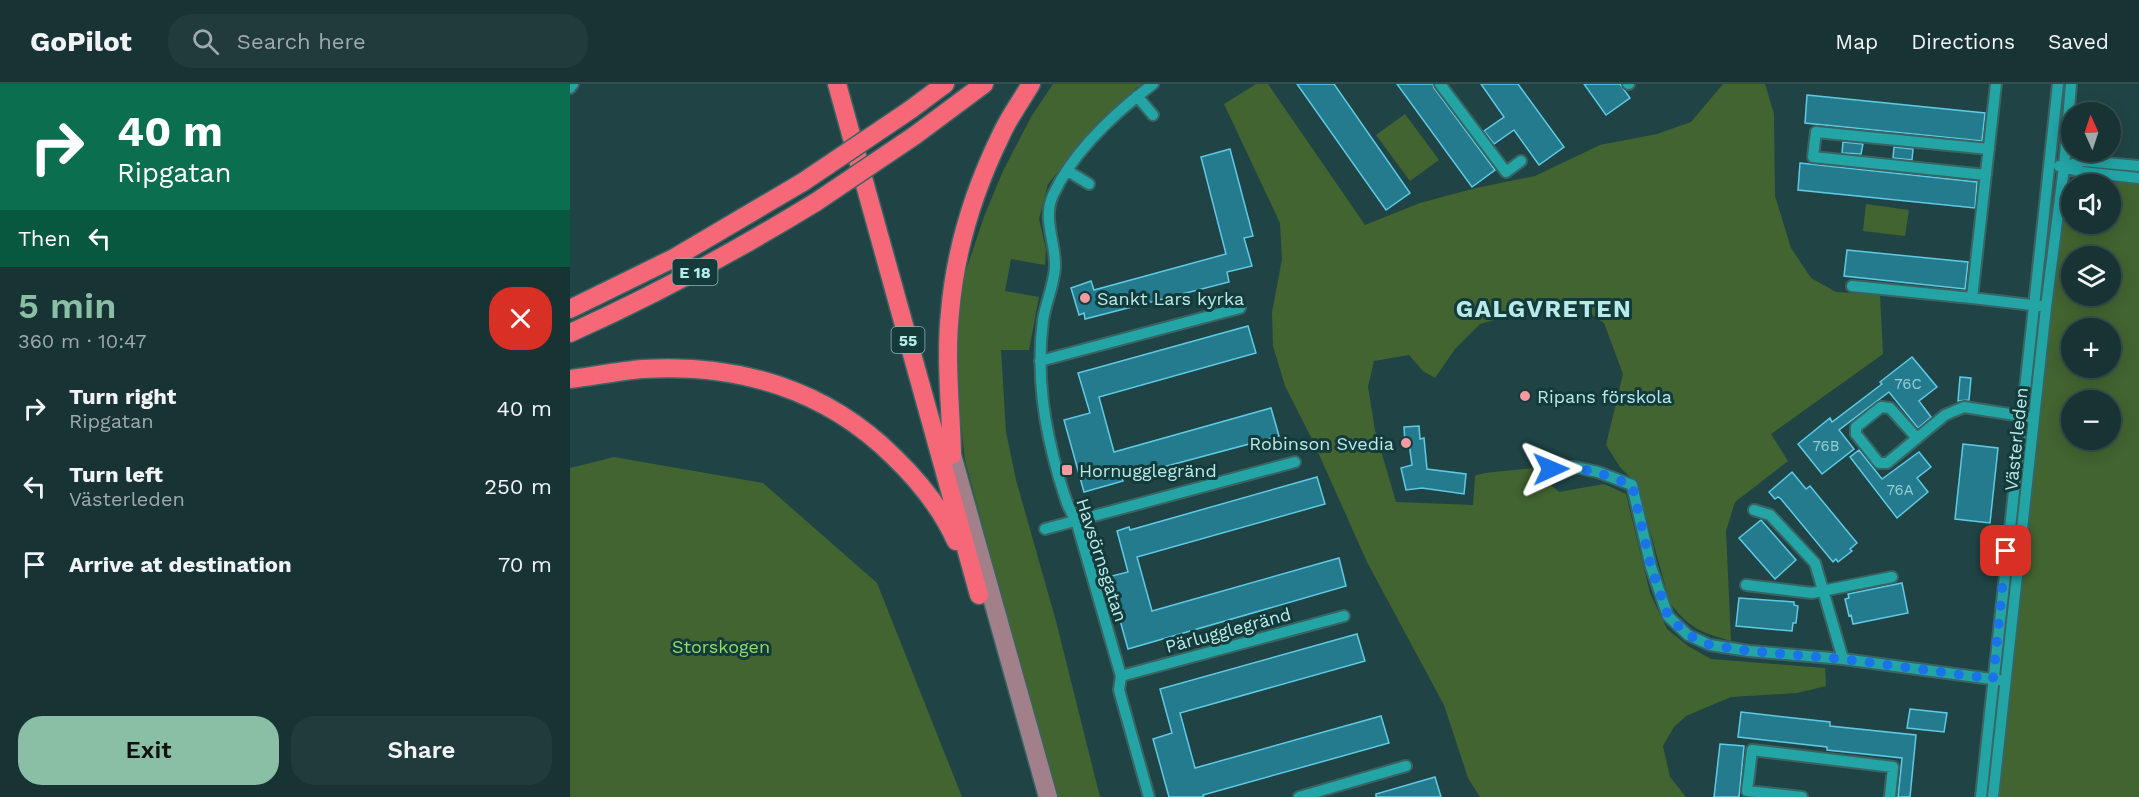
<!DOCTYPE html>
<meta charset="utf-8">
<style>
body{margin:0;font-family:"Work Sans",sans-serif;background:#213b3c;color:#f1f3f6;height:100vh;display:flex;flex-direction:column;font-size:22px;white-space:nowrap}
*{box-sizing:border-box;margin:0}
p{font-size:20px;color:#9faaac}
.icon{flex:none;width:33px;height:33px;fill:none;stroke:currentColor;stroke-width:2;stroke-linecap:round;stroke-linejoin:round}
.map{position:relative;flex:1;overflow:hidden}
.side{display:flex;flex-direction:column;background:#183334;width:570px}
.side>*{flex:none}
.banner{background:#0b6e4f;color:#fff;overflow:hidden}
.needle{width:39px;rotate:357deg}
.fabs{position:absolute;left:1491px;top:18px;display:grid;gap:12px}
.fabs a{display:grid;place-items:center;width:60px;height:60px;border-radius:50%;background:#183334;box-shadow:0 3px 15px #0003,0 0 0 2px #364e4f;font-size:30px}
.pin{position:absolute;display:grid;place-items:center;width:51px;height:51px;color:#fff;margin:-26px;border-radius:12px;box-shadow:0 3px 9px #0006}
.me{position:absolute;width:66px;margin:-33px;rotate:89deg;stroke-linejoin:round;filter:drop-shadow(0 0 4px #0008)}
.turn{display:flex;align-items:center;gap:21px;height:126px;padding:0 18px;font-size:27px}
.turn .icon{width:78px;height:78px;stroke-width:2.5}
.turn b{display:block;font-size:42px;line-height:51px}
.then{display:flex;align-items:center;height:57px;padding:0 18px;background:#0003;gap:12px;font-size:22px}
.round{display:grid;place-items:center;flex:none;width:63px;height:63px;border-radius:24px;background:#213b3c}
.head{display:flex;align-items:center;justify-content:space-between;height:102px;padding:0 18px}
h1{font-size:36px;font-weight:600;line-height:45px;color:#8abfa5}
.cta{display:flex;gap:12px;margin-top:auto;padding:12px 18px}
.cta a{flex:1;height:69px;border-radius:24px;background:#8abfa5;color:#111;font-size:24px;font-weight:600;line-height:69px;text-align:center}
.cta a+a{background:#213b3c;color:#f1f3f6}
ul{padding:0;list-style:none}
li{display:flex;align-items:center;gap:18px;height:78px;padding:0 18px}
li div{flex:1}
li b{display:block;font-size:22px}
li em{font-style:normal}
header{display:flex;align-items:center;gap:36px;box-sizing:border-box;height:84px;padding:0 30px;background:#183334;border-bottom:2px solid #364e4f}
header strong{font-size:28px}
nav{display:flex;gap:33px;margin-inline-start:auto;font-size:21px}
.search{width:420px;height:54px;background:#213b3c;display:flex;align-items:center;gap:15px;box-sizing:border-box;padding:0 21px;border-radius:24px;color:#9faaac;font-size:22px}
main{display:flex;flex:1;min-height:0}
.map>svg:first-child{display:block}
.green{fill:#426430;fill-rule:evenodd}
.building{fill:#257b8e;stroke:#5ecae4;stroke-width:1.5}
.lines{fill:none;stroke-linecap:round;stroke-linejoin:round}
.minor-casing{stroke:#396464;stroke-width:14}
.major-casing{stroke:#396464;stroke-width:21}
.highway-casing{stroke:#396464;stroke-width:21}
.minor{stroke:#23a5a6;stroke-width:10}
.major{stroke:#a2808a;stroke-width:18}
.highway{stroke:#f66778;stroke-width:18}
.highway-bridge-casing{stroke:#396464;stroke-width:21;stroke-linecap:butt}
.highway-bridge{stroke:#f66778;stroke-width:18}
.route{stroke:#1a73e8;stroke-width:10;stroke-dasharray:0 18}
.poi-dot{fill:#f49aa0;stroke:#153a3a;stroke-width:2}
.labels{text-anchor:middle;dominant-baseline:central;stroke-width:6;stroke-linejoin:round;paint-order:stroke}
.number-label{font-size:15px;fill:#92ced3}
.shield{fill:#153a3a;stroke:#86b5b5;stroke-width:1.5}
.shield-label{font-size:16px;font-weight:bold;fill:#b7eaea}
.poi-label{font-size:18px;fill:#b7eaea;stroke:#153a3a;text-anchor:start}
.street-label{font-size:18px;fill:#b7eaea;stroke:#153a3a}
.park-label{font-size:18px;fill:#91dd68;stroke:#153a3a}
.district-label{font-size:24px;font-weight:bold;letter-spacing:1.5px;fill:#b7eaea;stroke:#153a3a}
</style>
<header>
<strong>GoPilot</strong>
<div class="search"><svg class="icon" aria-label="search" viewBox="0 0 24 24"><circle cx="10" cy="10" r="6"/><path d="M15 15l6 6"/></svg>Search here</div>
<nav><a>Map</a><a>Directions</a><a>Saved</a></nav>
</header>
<main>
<section class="side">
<div class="banner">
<div class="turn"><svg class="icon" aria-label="right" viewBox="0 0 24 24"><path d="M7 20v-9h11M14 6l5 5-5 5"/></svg><div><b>40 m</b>Ripgatan</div></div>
<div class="then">Then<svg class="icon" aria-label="left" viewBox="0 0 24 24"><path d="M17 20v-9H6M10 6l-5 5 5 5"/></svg></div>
</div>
<div class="head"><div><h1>5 min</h1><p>360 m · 10:47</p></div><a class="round" style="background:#d93025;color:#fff"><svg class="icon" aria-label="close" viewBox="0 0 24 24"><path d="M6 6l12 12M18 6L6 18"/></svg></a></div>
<ul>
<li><svg class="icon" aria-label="right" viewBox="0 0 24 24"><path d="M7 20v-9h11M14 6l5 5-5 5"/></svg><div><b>Turn right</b><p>Ripgatan</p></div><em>40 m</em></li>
<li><svg class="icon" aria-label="left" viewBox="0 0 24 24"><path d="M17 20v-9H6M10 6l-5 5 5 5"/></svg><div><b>Turn left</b><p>Västerleden</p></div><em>250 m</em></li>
<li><svg class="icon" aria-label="arrive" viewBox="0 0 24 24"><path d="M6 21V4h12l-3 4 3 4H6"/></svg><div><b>Arrive at destination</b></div><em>70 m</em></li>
</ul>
<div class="cta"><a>Exit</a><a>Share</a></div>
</section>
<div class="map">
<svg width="1569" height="713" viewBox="0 0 1569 713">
<rect width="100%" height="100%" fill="#204445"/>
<path class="green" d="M483,0H573L566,4L510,60L478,100L469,135L476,165L475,181L441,175L435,207L469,213L459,266H431L436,348L446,396L486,537L530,713H485L395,376L387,307V241L395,189L415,130L433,87L461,33Z
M686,0H698L795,141L850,119L906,104L965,92L1030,61L1087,50L1121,38L1153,0H1195L1204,30L1205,112L1221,164L1241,194L1266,208L1310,211L1313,270L1201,350L1218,377L1165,418L1156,447L1161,557C1131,548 1120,545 1100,519L1067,400L1050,383L1036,361L1053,290L1034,239L999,215L910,240L885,265L865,294L853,287L839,271L804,277L798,303L805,346L826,418L903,421L905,392C911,388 951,386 962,384L989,408L1034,400L1056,410L1080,509L1097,545L1118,562L1141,575L1255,584L1256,602L1227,609L1161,613L1116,632L1104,643L1093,662L1100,693L1116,713H910L898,694L874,621L797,478L743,357L715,302L703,262L702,228L712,175L710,139L654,20Z
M835,30L869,76L840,97L806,51Z
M1509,96L1569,100V713H1427L1454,470C1464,460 1462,450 1457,438L1487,168L1494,110L1502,101V140H1540V100H1502ZM1502,172H1540V212H1502ZM1502,244H1540V284H1502ZM1502,316H1540V356H1502Z
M1296,120L1339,126L1335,152L1293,147Z
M44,373L193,399L307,499L392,713H0V384Z"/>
<path class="building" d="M727,0H764L840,109L816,126Z
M827,0H863L864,4L925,86L902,103Z
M911,0H948L994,63L969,81L944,46L924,60L914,47L934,33Z
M1014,0H1050L1060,14L1036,31Z
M1237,11L1415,29L1412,57L1235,39Z
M1273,58L1293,60L1291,70L1272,69Z
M1324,63L1343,65L1342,76L1323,74Z
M660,65L683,152L674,154L682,182L657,188L659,198L515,235L514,229L509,231L501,204L521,197L524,206L656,170L631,73Z
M1230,79L1407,98L1405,124L1228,106Z
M1277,166L1398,178L1395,205L1274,192Z
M678,242L686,269L529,313L544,368L701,324L709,352L552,394L553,397L514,408L494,336L520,329L508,289Z
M1342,273L1367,303L1349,317L1361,333L1348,344L1319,308L1269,346L1284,365L1252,390L1228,360L1260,334L1262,338L1312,300L1310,298Z
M1390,293L1401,294L1399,316L1388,317Z
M849,342L850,355L854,354L857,385L896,390L894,410L852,404L836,406L831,384L842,381L839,359H835L834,343Z
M1393,360L1428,364L1420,439L1385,435Z
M1289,366L1312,395L1349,368L1361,383L1347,394L1358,408L1327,434L1280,373Z
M1222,388L1236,405L1240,402L1287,459L1280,465L1282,467L1268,478L1266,475L1263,478L1211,415L1208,413L1205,415L1199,408Z
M747,393L755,420L567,473L582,527L769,474L776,502L558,565L538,493L558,488L547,447L559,443L560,446Z
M1191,436L1226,476L1205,495L1169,454Z
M1332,499L1338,529L1283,540L1281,531L1279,532L1275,515L1279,514L1278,510Z
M1169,514L1224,518V521L1228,522L1226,539H1223L1222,547L1166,542Z
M787,550L795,577L610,629L625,684L811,632L819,659L633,711L634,713H599L583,655L602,649L590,605Z
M1340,625L1377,629L1374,648L1337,644Z
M1171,628L1260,638V642L1346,651L1340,713H1328L1332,674L1257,666V663L1168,653Z
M1150,660L1174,662L1169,713H1144Z
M865,693L871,713H806V710Z"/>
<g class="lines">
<defs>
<path id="minor" d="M870,0L936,88L951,77
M1058,0H1059
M1426,0L1402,214L1470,222
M0,4L3,0
M567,12L583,31
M1489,82L1512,88L1569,94
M1494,83L1513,77L1569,82
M498,87L519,100
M1416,91L1243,73L1246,48L1419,65
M1282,202L1402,214
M470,277L670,224
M1347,354L1320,324L1311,323L1286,343V350L1309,379H1317L1375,331L1394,323L1458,333
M981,385L1005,383L1028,388L1062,401L1081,483L1098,532L1118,551L1140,561L1179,567L1273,575L1429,596
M1184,426L1200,431L1245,479L1273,575
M475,445L725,378
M1176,501L1242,509L1322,493
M551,592L774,532
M579,713L549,606L551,592L506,436C497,424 494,409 489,394C474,342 466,291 473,236C476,218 484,201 485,183C486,158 472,135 483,111C503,68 546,28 583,0
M729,713L836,682
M1232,713L1177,707L1182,666L1323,683L1320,713
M1411,713L1488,0
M1423,713L1476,223L1494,83L1501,0"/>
<path id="major" d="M382,371L478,713"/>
<path id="highway" d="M267,0L409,511
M340,26L375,0
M344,52L414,0
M0,225L104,174L233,98
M0,249C85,211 166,167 246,118
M0,295C24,292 49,287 73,285C167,279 256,305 324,373C350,398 371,424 386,457
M382,371C381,324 375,276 380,229C385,168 404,106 431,51C439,33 451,17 461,0"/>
</defs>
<use href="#minor" class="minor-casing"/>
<use href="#major" class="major-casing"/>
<use href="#highway" class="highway-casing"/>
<use href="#minor" class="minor"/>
<use href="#major" class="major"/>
<use href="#highway" class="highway"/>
<defs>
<path id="highway-bridge" d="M233,98L340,26
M246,118L344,52"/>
</defs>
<use href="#highway-bridge" class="highway-bridge-casing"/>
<use href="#highway-bridge" class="highway-bridge"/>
</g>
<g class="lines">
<path class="route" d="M981,385C1015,382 1030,389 1062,401L1081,483L1098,532L1118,551L1140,561L1179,567L1273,575L1423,595L1436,467"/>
</g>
<g class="poi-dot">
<circle cx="515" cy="214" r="6"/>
<circle cx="955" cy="312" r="6"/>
<circle cx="836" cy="359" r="6"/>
<rect x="491" y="380" width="12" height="12" rx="3"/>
</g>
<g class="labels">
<g class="number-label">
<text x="1338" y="300">76C</text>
<text x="1256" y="362">76B</text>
<text x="1330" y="406">76A</text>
</g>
<g class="shield">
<rect x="102.5" y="175" width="45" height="26" rx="4.5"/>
<rect x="321.5" y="243" width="33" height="26" rx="4.5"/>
</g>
<g class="shield-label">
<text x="125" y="188">E 18</text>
<text x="338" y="256">55</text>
</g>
<g class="poi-label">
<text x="527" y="214">Sankt Lars kyrka</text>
<text x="967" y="312">Ripans förskola</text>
<text x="824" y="359" text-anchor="end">Robinson Svedia</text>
<text x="509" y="386">Hornugglegränd</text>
</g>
<g class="street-label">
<text transform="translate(1446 355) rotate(-84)">Västerleden</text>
<text transform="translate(532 476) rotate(72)">Havsörnsgatan</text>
<text transform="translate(658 546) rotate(-15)">Pärlugglegränd</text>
</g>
<g class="park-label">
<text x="151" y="562">Storskogen</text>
</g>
<g class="district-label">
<text x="974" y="225">GALGVRETEN</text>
</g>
</g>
</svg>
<div class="fabs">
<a><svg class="needle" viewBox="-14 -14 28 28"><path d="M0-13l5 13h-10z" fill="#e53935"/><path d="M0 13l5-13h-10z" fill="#9faaac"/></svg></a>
<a><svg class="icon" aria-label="sound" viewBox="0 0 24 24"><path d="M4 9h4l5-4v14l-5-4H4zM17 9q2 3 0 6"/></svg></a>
<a><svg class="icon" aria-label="layers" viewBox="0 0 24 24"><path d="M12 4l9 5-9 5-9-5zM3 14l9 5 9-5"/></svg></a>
<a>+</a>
<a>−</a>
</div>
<div class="pin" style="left:1436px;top:467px;background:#d93025"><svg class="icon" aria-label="arrive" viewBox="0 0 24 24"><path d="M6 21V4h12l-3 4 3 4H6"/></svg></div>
<svg class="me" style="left:981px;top:385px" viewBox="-20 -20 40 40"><path d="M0-17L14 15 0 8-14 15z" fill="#1a73e8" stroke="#fff" stroke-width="4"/></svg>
</div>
</main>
